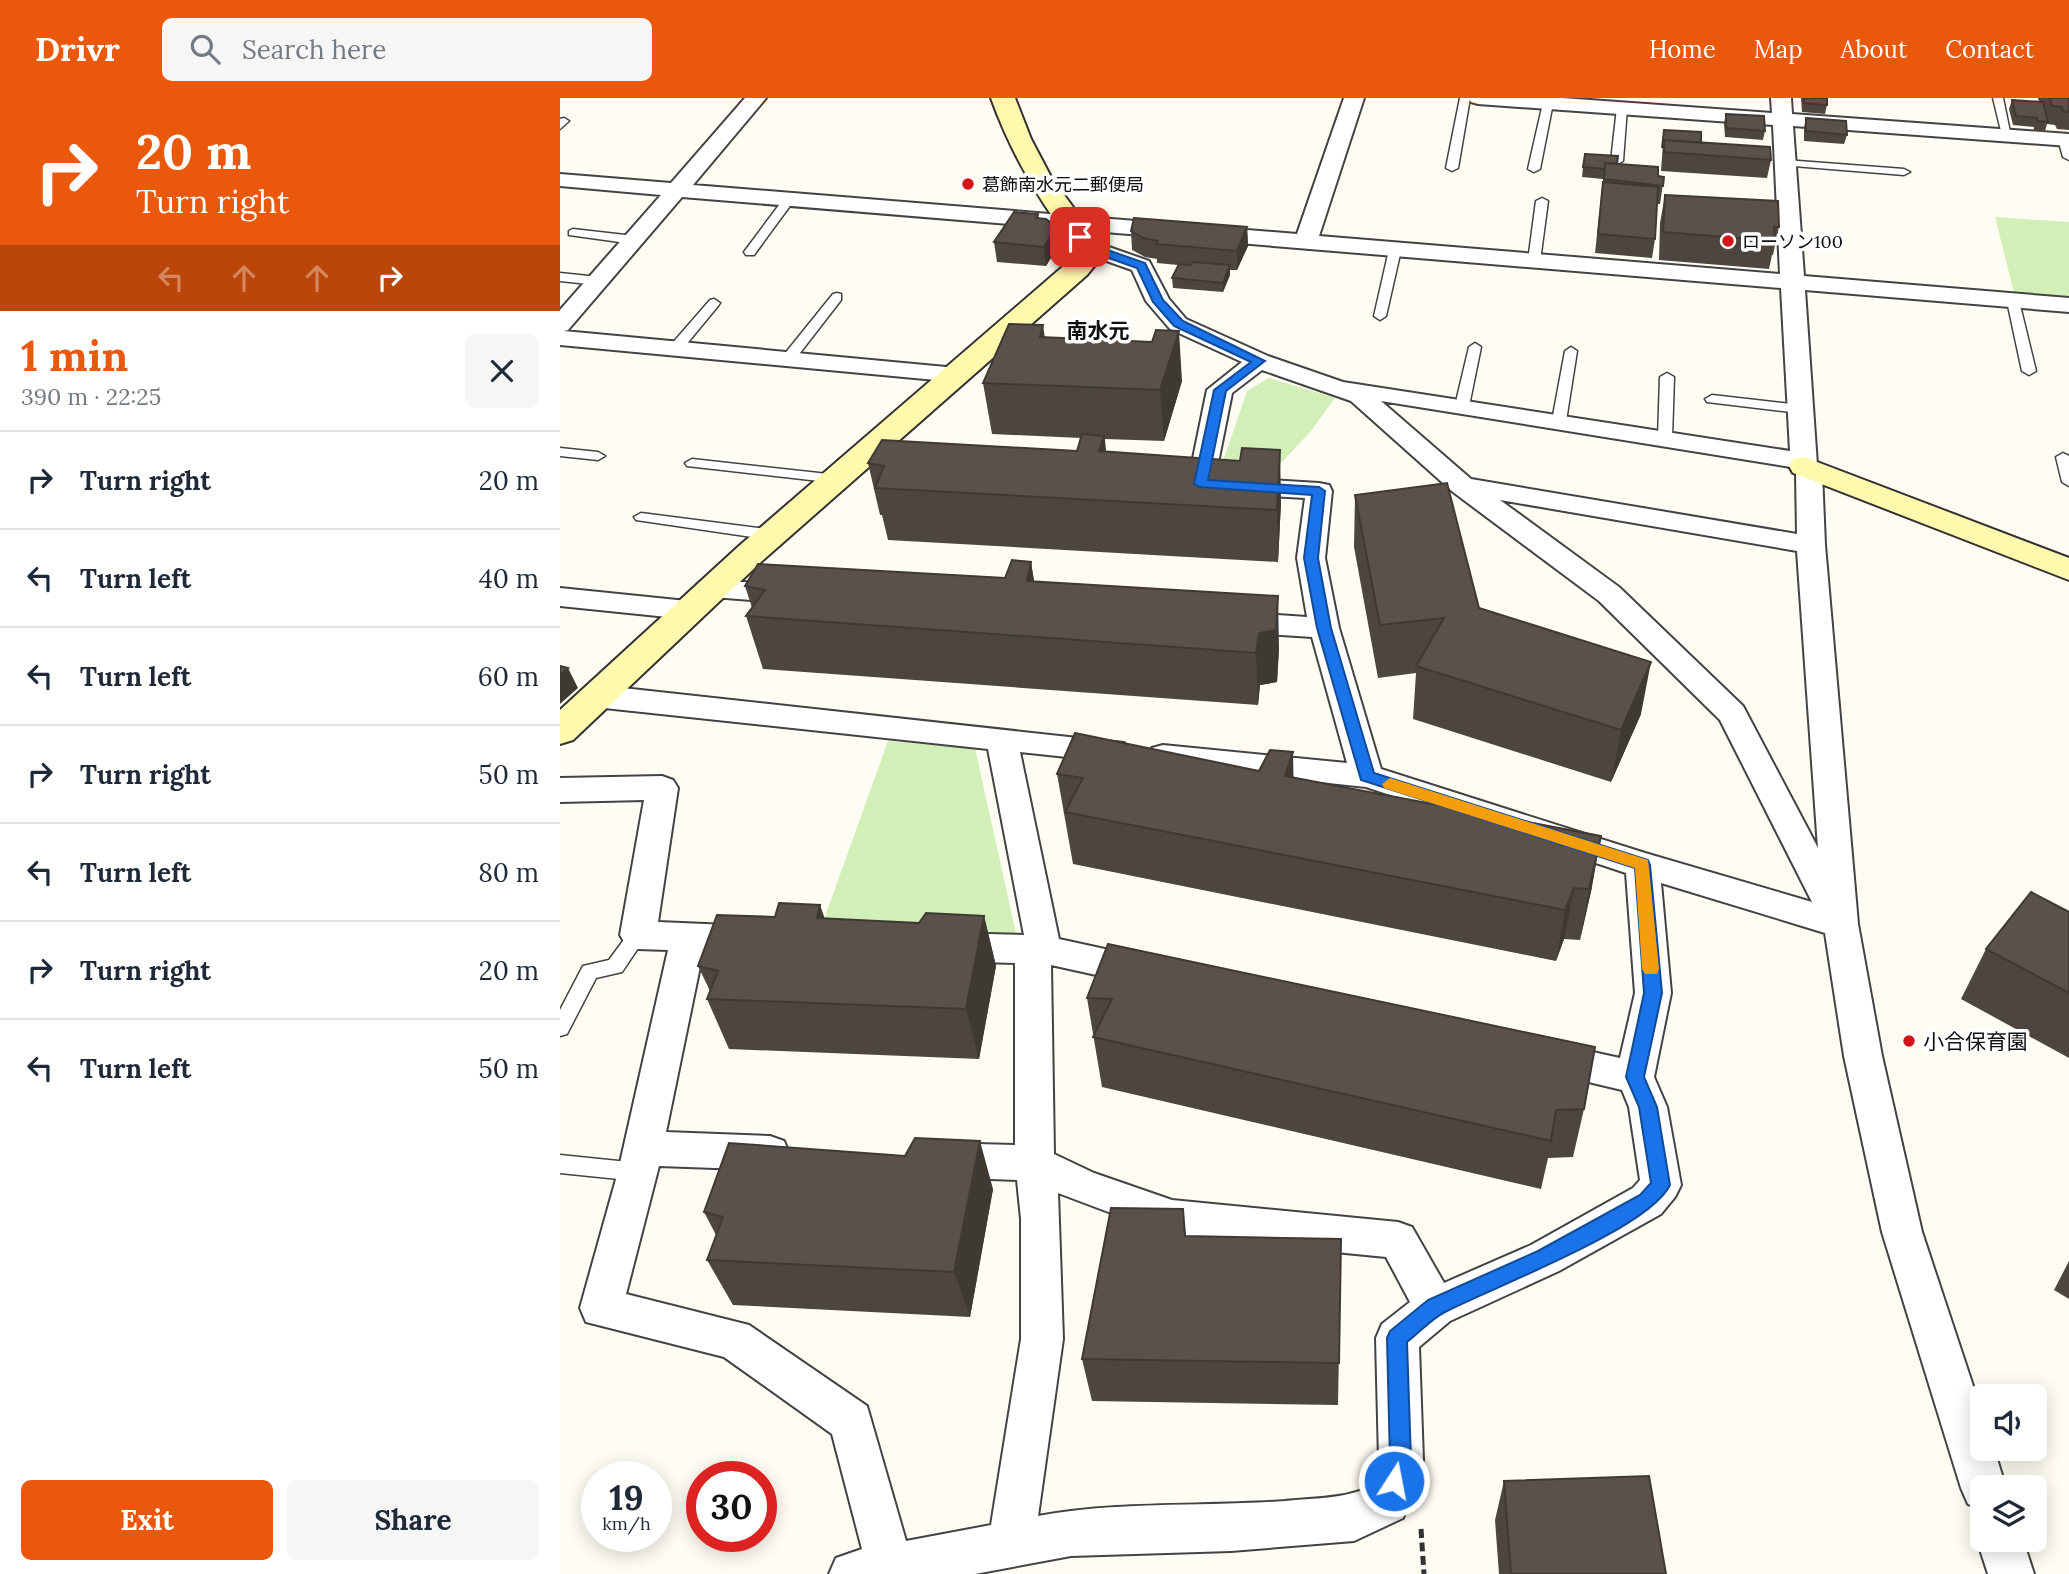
<!DOCTYPE html>
<meta charset="utf-8">
<style>
body{margin:0;font-family:Lora,"Noto Sans JP",serif;background:#f6f6f7;color:#1f2937;height:100vh;display:flex;flex-direction:column;font-size:26px;white-space:nowrap}
*{box-sizing:border-box;margin:0}
p{font-size:23px;color:#747a83}
.icon{flex:none;width:38px;height:38px;fill:none;stroke:currentColor;stroke-width:2;stroke-linecap:round;stroke-linejoin:round}
.map{position:relative;flex:1;overflow:hidden}
.sheet{display:flex;flex-direction:column;background:#fff;width:560px}
.sheet>*{flex:none}
.hud{background:#ea580c;color:#fff;overflow:hidden}
.buttons{position:absolute;left:1410px;top:1286px;display:grid;gap:14px}
.buttons a{display:grid;place-items:center;width:77px;height:77px;border-radius:10px;background:#fff;box-shadow:0 4px 18px #0003;font-size:35px}
.speed{position:absolute;left:21px;top:1363px;display:flex;gap:14px;font-size:35px;font-weight:700;text-align:center}
.speed>*{display:grid;place-content:center;width:91px;height:91px;border-radius:50%;background:#fff;box-shadow:0 4px 18px #0003;line-height:1}
.speed small{font-size:18px;font-weight:400}
.speed .limit{border:10px solid #d22;background:#fff;color:#111}
.pin{position:absolute;display:grid;place-items:center;width:60px;height:60px;color:#fff;margin:-30px;border-radius:14px;box-shadow:0 4px 10px #0006}
.me{position:absolute;width:77px;margin:-38px;rotate:11deg;stroke-linejoin:round;filter:drop-shadow(0 0 5px #0008)}
.turn{display:flex;align-items:center;gap:24px;height:147px;padding:0 21px;font-size:32px}
.turn .icon{width:91px;height:91px;stroke-width:2.5}
.turn b{display:block;font-size:49px;line-height:60px}
.lanes{display:flex;align-items:center;height:66px;padding:0 21px;background:#0003;justify-content:center;gap:35px;direction:ltr}
.lanes .off{opacity:.35}
.round{display:grid;place-items:center;flex:none;width:74px;height:74px;border-radius:10px;background:#f6f6f7}
.overview{display:flex;align-items:center;justify-content:space-between;height:119px;padding:0 21px}
h1{font-size:42px;font-weight:700;line-height:52px;color:#ea580c}
.action{display:flex;gap:14px;margin-top:auto;padding:14px 21px}
.action a{flex:1;height:80px;border-radius:10px;background:#ea580c;color:#fff;font-size:28px;font-weight:700;line-height:80px;text-align:center}
.action a+a{background:#f6f6f7;color:#1f2937}
ul{padding:0;list-style:none}
li{display:flex;align-items:center;gap:21px;height:98px;padding:0 21px;border-top:2px solid #e0e1e3}
li div{flex:1}
li b{display:block;font-size:26px}
li em{font-style:normal}
header{display:flex;align-items:center;gap:42px;box-sizing:border-box;height:98px;padding:0 35px;background:#ea580c;color:#fff}
header strong{font-size:33px}
nav{display:flex;gap:38px;margin-inline-start:auto;font-size:24px}
.search{width:490px;height:63px;background:#f6f6f7;display:flex;align-items:center;gap:18px;box-sizing:border-box;padding:0 24px;border-radius:10px;color:#747a83;font-size:26px}
main{display:flex;flex:1;min-height:0}
.map>svg:first-child{display:block}
.green{fill:#d2efb7}
.lines{fill:none;stroke-linecap:round;stroke-linejoin:round}
.lane-casing{stroke:#434343;stroke-width:3}
.street-casing{stroke:#434343;stroke-width:4}
.secondary-casing{stroke:#323232;stroke-width:4}
.path{stroke:#323232;stroke-width:5;stroke-dasharray:9 4.5;stroke-linecap:butt}
.lane{fill:#fff;fill-rule:evenodd}
.street{fill:#fff;fill-rule:evenodd}
.secondary{fill:#fff9ae;fill-rule:evenodd}
.wall{fill:#4d4640}
.shaded-wall{fill:#3f3934}
.building{fill:#5a514b;stroke:#3f3934;stroke-width:2}
.route{fill:#1a73e8;stroke:#114b97;stroke-width:2}
.slow{fill:#f59e0b}
.poi-dot{fill:#d21618;stroke:#fff;stroke-width:2.5}
.labels{text-anchor:middle;dominant-baseline:central;stroke-width:7;stroke-linejoin:round;paint-order:stroke}
.far-poi-label{font-size:18px;fill:#101010;stroke:#fff;text-anchor:start}
.far-quarter-label{font-size:21px;font-weight:bold;fill:#101010;stroke:#fff}
.poi-label{font-size:21px;fill:#101010;stroke:#fff;text-anchor:start}
</style>
<header>
<strong>Drivr</strong>
<div class="search"><svg class="icon" aria-label="search" viewBox="0 0 24 24"><circle cx="10" cy="10" r="6"/><path d="M15 15l6 6"/></svg>Search here</div>
<nav><a>Home</a><a>Map</a><a>About</a><a>Contact</a></nav>
</header>
<main>
<section class="sheet">
<div class="hud">
<div class="turn"><svg class="icon" aria-label="right" viewBox="0 0 24 24"><path d="M7 20v-9h11M14 6l5 5-5 5"/></svg><div><b>20 m</b>Turn right</div></div>
<div class="lanes"><svg class="icon off" aria-label="left" viewBox="0 0 24 24"><path d="M17 20v-9H6M10 6l-5 5 5 5"/></svg><svg class="icon off" aria-label="ahead" viewBox="0 0 24 24"><path d="M12 20V5M6 11l6-6 6 6"/></svg><svg class="icon off" aria-label="ahead" viewBox="0 0 24 24"><path d="M12 20V5M6 11l6-6 6 6"/></svg><svg class="icon" aria-label="right" viewBox="0 0 24 24"><path d="M7 20v-9h11M14 6l5 5-5 5"/></svg></div>
</div>
<div class="overview"><div><h1>1 min</h1><p>390 m · 22:25</p></div><a class="round"><svg class="icon" aria-label="close" viewBox="0 0 24 24"><path d="M6 6l12 12M18 6L6 18"/></svg></a></div>
<ul>
<li><svg class="icon" aria-label="right" viewBox="0 0 24 24"><path d="M7 20v-9h11M14 6l5 5-5 5"/></svg><div><b>Turn right</b></div><em>20 m</em></li>
<li><svg class="icon" aria-label="left" viewBox="0 0 24 24"><path d="M17 20v-9H6M10 6l-5 5 5 5"/></svg><div><b>Turn left</b></div><em>40 m</em></li>
<li><svg class="icon" aria-label="left" viewBox="0 0 24 24"><path d="M17 20v-9H6M10 6l-5 5 5 5"/></svg><div><b>Turn left</b></div><em>60 m</em></li>
<li><svg class="icon" aria-label="right" viewBox="0 0 24 24"><path d="M7 20v-9h11M14 6l5 5-5 5"/></svg><div><b>Turn right</b></div><em>50 m</em></li>
<li><svg class="icon" aria-label="left" viewBox="0 0 24 24"><path d="M17 20v-9H6M10 6l-5 5 5 5"/></svg><div><b>Turn left</b></div><em>80 m</em></li>
<li><svg class="icon" aria-label="right" viewBox="0 0 24 24"><path d="M7 20v-9h11M14 6l5 5-5 5"/></svg><div><b>Turn right</b></div><em>20 m</em></li>
<li><svg class="icon" aria-label="left" viewBox="0 0 24 24"><path d="M17 20v-9H6M10 6l-5 5 5 5"/></svg><div><b>Turn left</b></div><em>50 m</em></li>
</ul>
<div class="action"><a>Exit</a><a>Share</a></div>
</section>
<div class="map">
<svg width="1509" height="1476" viewBox="0 0 1509 1476">
<rect width="100%" height="100%" fill="#fffdf3"/>
<path class="green" d="M1435,119L1509,124V200L1454,195Z
M709,280L775,300L751,333L719,367L663,363L687,293Z
M328,643L415,650L457,840L260,832Z"/>
<g class="lines">
<defs>
<path id="lane" d="M900,0H910L898,70L892,73L886,70Z
M1433,0H1443L1451,39L1442,37Z
M988,2L993,5L980,71L974,74L968,71L983,5Z
M1062,7L1067,10L1063,63L1057,66L1051,63L1057,10Z
M4,20L9,23L0,31V21Z
M1503,38L1509,43V62L1503,59L1498,41Z
M1225,62L1344,71L1350,74L1344,77L1221,67L1219,65Z
M225,99L235,101L194,157H186L184,154Z
M982,100L988,103L980,163L974,167L968,163L976,103Z
M13,131L74,138L80,142L74,146L9,137V133Z
M835,148L841,152L826,218L820,222L814,218L829,152Z
M0,175L38,179L44,183L38,187L0,183Z
M277,195L281,196V202L233,264H223V258L273,196Z
M1453,199L1459,203L1476,273L1469,277L1462,273L1447,203Z
M154,201L160,205L158,208L120,254H110V248L150,202Z
M915,245L921,249L909,308L902,312L895,308L909,249Z
M1011,249L1017,253L1006,323L999,327L992,323L1005,253Z
M1107,275L1114,279L1112,340L1105,344L1098,340L1100,279Z
M1152,297L1240,307L1247,311L1240,315L1147,304L1145,301Z
M0,350L38,354L45,358L38,362L0,358Z
M1503,355L1509,358V388L1502,384L1496,359Z
M132,361L277,377L284,381L277,385L127,368L125,365Z
M81,415L213,432L220,437L213,442L76,422L74,419Z
M78,830L85,832L87,837L62,874L36,880L7,936L0,938V912L23,868L49,862L71,832Z
M0,1057L78,1065L85,1068L88,1074L85,1080L78,1083L0,1075Z"/>
<path id="street" d="M185,0H206L133,87L737,136L784,0H804L759,138L1220,176L1213,27L918,6L911,4L908,0H1002L1212,15L1211,0H1231L1232,16L1509,36V48L1233,28L1244,178L1509,200V214L1245,192L1257,367L1262,374L1265,447L1298,826L1322,958L1362,1134L1423,1318V1351H1434L1446,1390H1423V1412L1408,1406L1401,1390L1322,1134L1284,958L1265,835L1101,785L1111,895L1094,979L1107,1009L1121,1087L1115,1099L1101,1116L999,1173L890,1223L859,1249L863,1362L843,1420L794,1443L671,1453L511,1458L415,1476H269L276,1460L302,1451L272,1336L164,1259L26,1224L20,1210L58,1074L108,852L78,851L66,847L60,837L84,702L0,704V680L102,678L113,682L118,690L98,824L193,828L205,832L211,842L205,852L193,856L143,854L106,1034L210,1038L224,1043L229,1055L224,1067L210,1072L99,1068L66,1196L189,1227L307,1308L346,1443L431,1427L461,1241V1121L457,1082L379,1079L365,1074L359,1062L365,1050L379,1045L455,1047V865L386,863L374,859L368,849L374,839L386,835L464,837L428,651L35,609L24,605L20,598L24,591L35,587L564,645L569,653L564,661L553,664L460,654L499,841L586,860L599,864L604,874L599,884L586,888L491,867L494,1056L534,1075L612,1102L838,1124L852,1129L884,1185L971,1147L1073,1090L1080,1082L1069,1009L1062,992L974,971L968,960L974,949L987,944L1060,960L1075,895L1066,775L806,689L592,666L587,658L592,650L603,647L787,665L752,539L673,534L663,531L658,524L663,517L673,514L747,519L737,460L745,400L676,396L666,394L663,388L666,382L676,380L759,385L769,387L772,393L765,460L779,530L821,671L1085,755L1252,804L1160,622L1039,503L893,394L791,303L702,272L672,295L654,385L650,391L641,393L632,391L628,385L647,292L682,264L610,231L586,203L572,172L521,154L518,149L521,144L529,142L589,163L609,201L626,221L708,258L783,284L1230,353L1221,190L122,99L8,232L4,233L397,270L406,272L409,277L406,282L397,284L0,247V212L101,97L0,88V76L111,85ZM821,303L1231,369L1236,375L1237,436L911,381ZM940,402L1237,453L1258,750L1183,608L1059,489ZM498,1095L612,1138L826,1159L850,1204L822,1226L816,1240L819,1362L810,1389C783,1401 754,1400 725,1403C644,1409 559,1403 478,1418L503,1241Z
M150,482L231,487L241,489L245,496L241,503L231,505L140,498L136,491L140,484Z
M0,490L127,503L137,505L142,512L137,519L127,521L0,508Z
M1423,1428V1442H1463L1474,1476H1428L1417,1442Z"/>
<path id="secondary" d="M431,0H455L471,41L491,79L542,149L540,161L527,177L202,463L13,642L0,646V612L179,448L514,159L516,150C479,104 451,55 431,0Z
M1244,359L1509,460V482L1233,375L1229,368L1233,361Z"/>
</defs>
<use href="#lane" class="lane-casing"/>
<use href="#street" class="street-casing"/>
<use href="#secondary" class="secondary-casing"/>
<path class="path" d="M861,1431L864,1476"/>
<use href="#lane" class="lane"/>
<use href="#street" class="street"/>
<use href="#secondary" class="secondary"/>
</g>
<path class="wall" d="M1241,0H1267V7L1265,16L1242,14Z
M1478,0H1509V32L1497,31L1495,27L1487,26L1485,33L1474,32V29L1453,27L1449,11L1452,2L1479,4Z
M1166,16L1205,33L1203,42L1165,39L1164,25Z
M1246,20L1287,37L1284,46L1244,43V29Z
M1104,32L1141,45L1211,62L1207,80L1101,73Z
M1057,66L1098,78L1104,79L1100,106H1097L1095,141L1092,160L1035,155L1043,81L1022,79L1023,69Z
M1105,97L1219,129L1213,157H1212L1209,171L1099,162L1100,125Z
M478,116L479,120L498,148L486,168L437,164L434,144Z
M687,129L688,148L677,172H670V177L663,194L613,190L612,180L618,167L597,165V161L585,159L572,152L571,133Z
M485,239L622,283L604,343L545,341L546,353L721,404L718,464L328,442L322,417H320L308,365L517,353L521,340L432,336L423,285Z
M795,397L919,510L1081,616L1051,684L853,621L856,575L818,580L794,449Z
M471,464L474,483L719,550L717,584L700,587L698,607L203,571L186,518L192,510L185,488L445,480Z
M699,673L734,679L1032,789L1020,842L1004,841L996,863L513,766L497,676Z
M1509,814V960L1401,901L1426,851Z
M424,818L436,868L419,961L169,951L147,901L150,893L138,868L265,821L359,825Z
M548,846L1024,1011L1013,1059L988,1060L981,1091L542,989L527,900Z
M433,1091L410,1219L173,1207L147,1162L156,1137L144,1114Z
M623,1111L626,1138L781,1141L778,1307L532,1303L522,1261Z
M1509,1163V1201L1494,1192Z
M944,1383L1106,1476H939L935,1422Z"/>
<path class="shaded-wall" d="M496,129L498,148L486,168L484,149Z
M687,129L688,148L677,172V153Z
M670,167V177L663,194V185Z
M483,227L490,277L487,289L480,239Z
M619,233L622,283L604,343L600,292Z
M544,338L550,390L545,404L539,353Z
M720,352L721,404L718,464L717,412Z
M471,464L479,516L467,483Z
M718,498L719,550L717,584L700,587L698,607L696,555L699,535Z
M1091,564L1081,616L1051,684L1061,632Z
M8,570L18,590L0,606V577Z
M733,654L734,706L725,678Z
M1041,738L1032,789L1020,842L1029,791Z
M1014,790L1004,841L996,863L1005,812Z
M260,807L278,858L257,820Z
M424,818L436,868L419,961L406,911Z
M420,1043L433,1091L410,1219L394,1174Z"/>
<path class="building" d="M1244,0H1267V7L1244,5Z
M1490,0H1509V14L1503,13L1502,9L1492,8Z
M1452,2L1483,4L1488,24L1477,23V20L1456,18Z
M1166,16L1204,18L1205,33L1166,30Z
M1246,20L1286,23L1287,37L1246,33Z
M1104,32L1141,34V45L1104,42L1102,50Z
M1104,42L1210,49L1211,62L1104,54Z
M1025,56L1058,58L1057,66L1045,65V71L1023,69Z
M1045,65L1098,69V78L1104,79L1103,88L1044,81Z
M1043,84L1098,89L1095,141L1038,136Z
M1105,97L1218,103L1219,129H1214L1215,143L1103,134Z
M454,114L478,116L476,120L486,121L496,129L484,149L434,144Z
M574,120L687,129L677,153L596,146L598,143L583,140L571,133Z
M633,164L670,167L663,185L612,180L619,166L631,167Z
M449,226L483,227L480,239L592,244L596,232L619,233L600,292L423,285Z
M522,336L544,338L539,353L680,363L682,350L720,352L717,412L315,390L324,368L308,365L322,342L517,353Z
M887,385L919,510L1091,564L1061,632L856,568L884,520L820,527L795,397Z
M452,462L471,464L467,483L718,498L716,532L699,535L696,555L186,518L205,492L185,488L198,466L445,480Z
M0,568L8,570L0,577Z
M515,635L699,673L710,652L733,654L725,678L1041,738L1029,791L1014,790L1005,812L505,714L523,680L497,676Z
M1471,794L1509,814V895L1426,851Z
M219,805L260,807L257,820L359,825L366,815L424,818L406,911L147,901L158,873L138,868L157,817L215,819Z
M548,846L1035,949L1024,1011L996,1012L991,1043L533,939L552,901L527,900Z
M355,1040L420,1043L394,1174L147,1162L163,1119L144,1114L169,1045L345,1058Z
M551,1110L623,1111L625,1138L781,1141L779,1265L522,1261Z
M1089,1378L1106,1476H951L944,1383Z"/>
<path class="route" d="M517,137H524L533,147L585,165L603,202L623,223L705,263L666,293L648,382L759,389L765,393L758,460L771,530L814,675L1088,762L1090,767L1102,895L1084,979L1097,1009L1110,1087C1089,1131 933,1189 885,1214C871,1221 859,1235 847,1244L851,1362L841,1390L834,1393L826,1390L823,1383L830,1362L827,1240L830,1233L868,1202L978,1153L1080,1097L1091,1085L1079,1009L1066,979L1084,895L1075,770L801,682L757,530L744,460L752,397L640,389L634,386L654,292L691,264L614,228L593,204L577,170L526,152L515,139Z"/>
<path class="slow" d="M830,680L1088,762L1099,871L1097,876H1085L1082,871L1075,770L824,690L822,686Z"/>
<g class="poi-dot">
<circle cx="408" cy="86" r="7"/>
<circle cx="1168" cy="143" r="7"/>
<circle cx="1349" cy="943" r="7"/>
</g>
<g class="labels">
<g class="far-poi-label">
<text x="422" y="86">葛飾南水元二郵便局</text>
<text x="1182" y="143">ローソン100</text>
</g>
<g class="far-quarter-label">
<text x="538" y="232">南水元</text>
</g>
<g class="poi-label">
<text x="1363" y="943">小合保育園</text>
</g>
</g>
</svg>
<div class="buttons">
<a><svg class="icon" aria-label="sound" viewBox="0 0 24 24"><path d="M4 9h4l5-4v14l-5-4H4zM17 9q2 3 0 6"/></svg></a>
<a><svg class="icon" aria-label="layers" viewBox="0 0 24 24"><path d="M12 4l9 5-9 5-9-5zM3 14l9 5 9-5"/></svg></a>
</div>
<div class="speed"><div>19<small>km/h</small></div><div class="limit">30</div></div>
<div class="pin" style="left:520px;top:139px;background:#d93025"><svg class="icon" aria-label="arrive" viewBox="0 0 24 24"><path d="M6 21V4h12l-3 4 3 4H6"/></svg></div>
<svg class="me" style="left:834px;top:1383px" viewBox="-20 -20 40 40"><circle r="17" fill="#1a73e8" stroke="#fff" stroke-width="3"/><path d="M0-11L8 9 0 5-8 9z" fill="#fff"/></svg>
</div>
</main>
